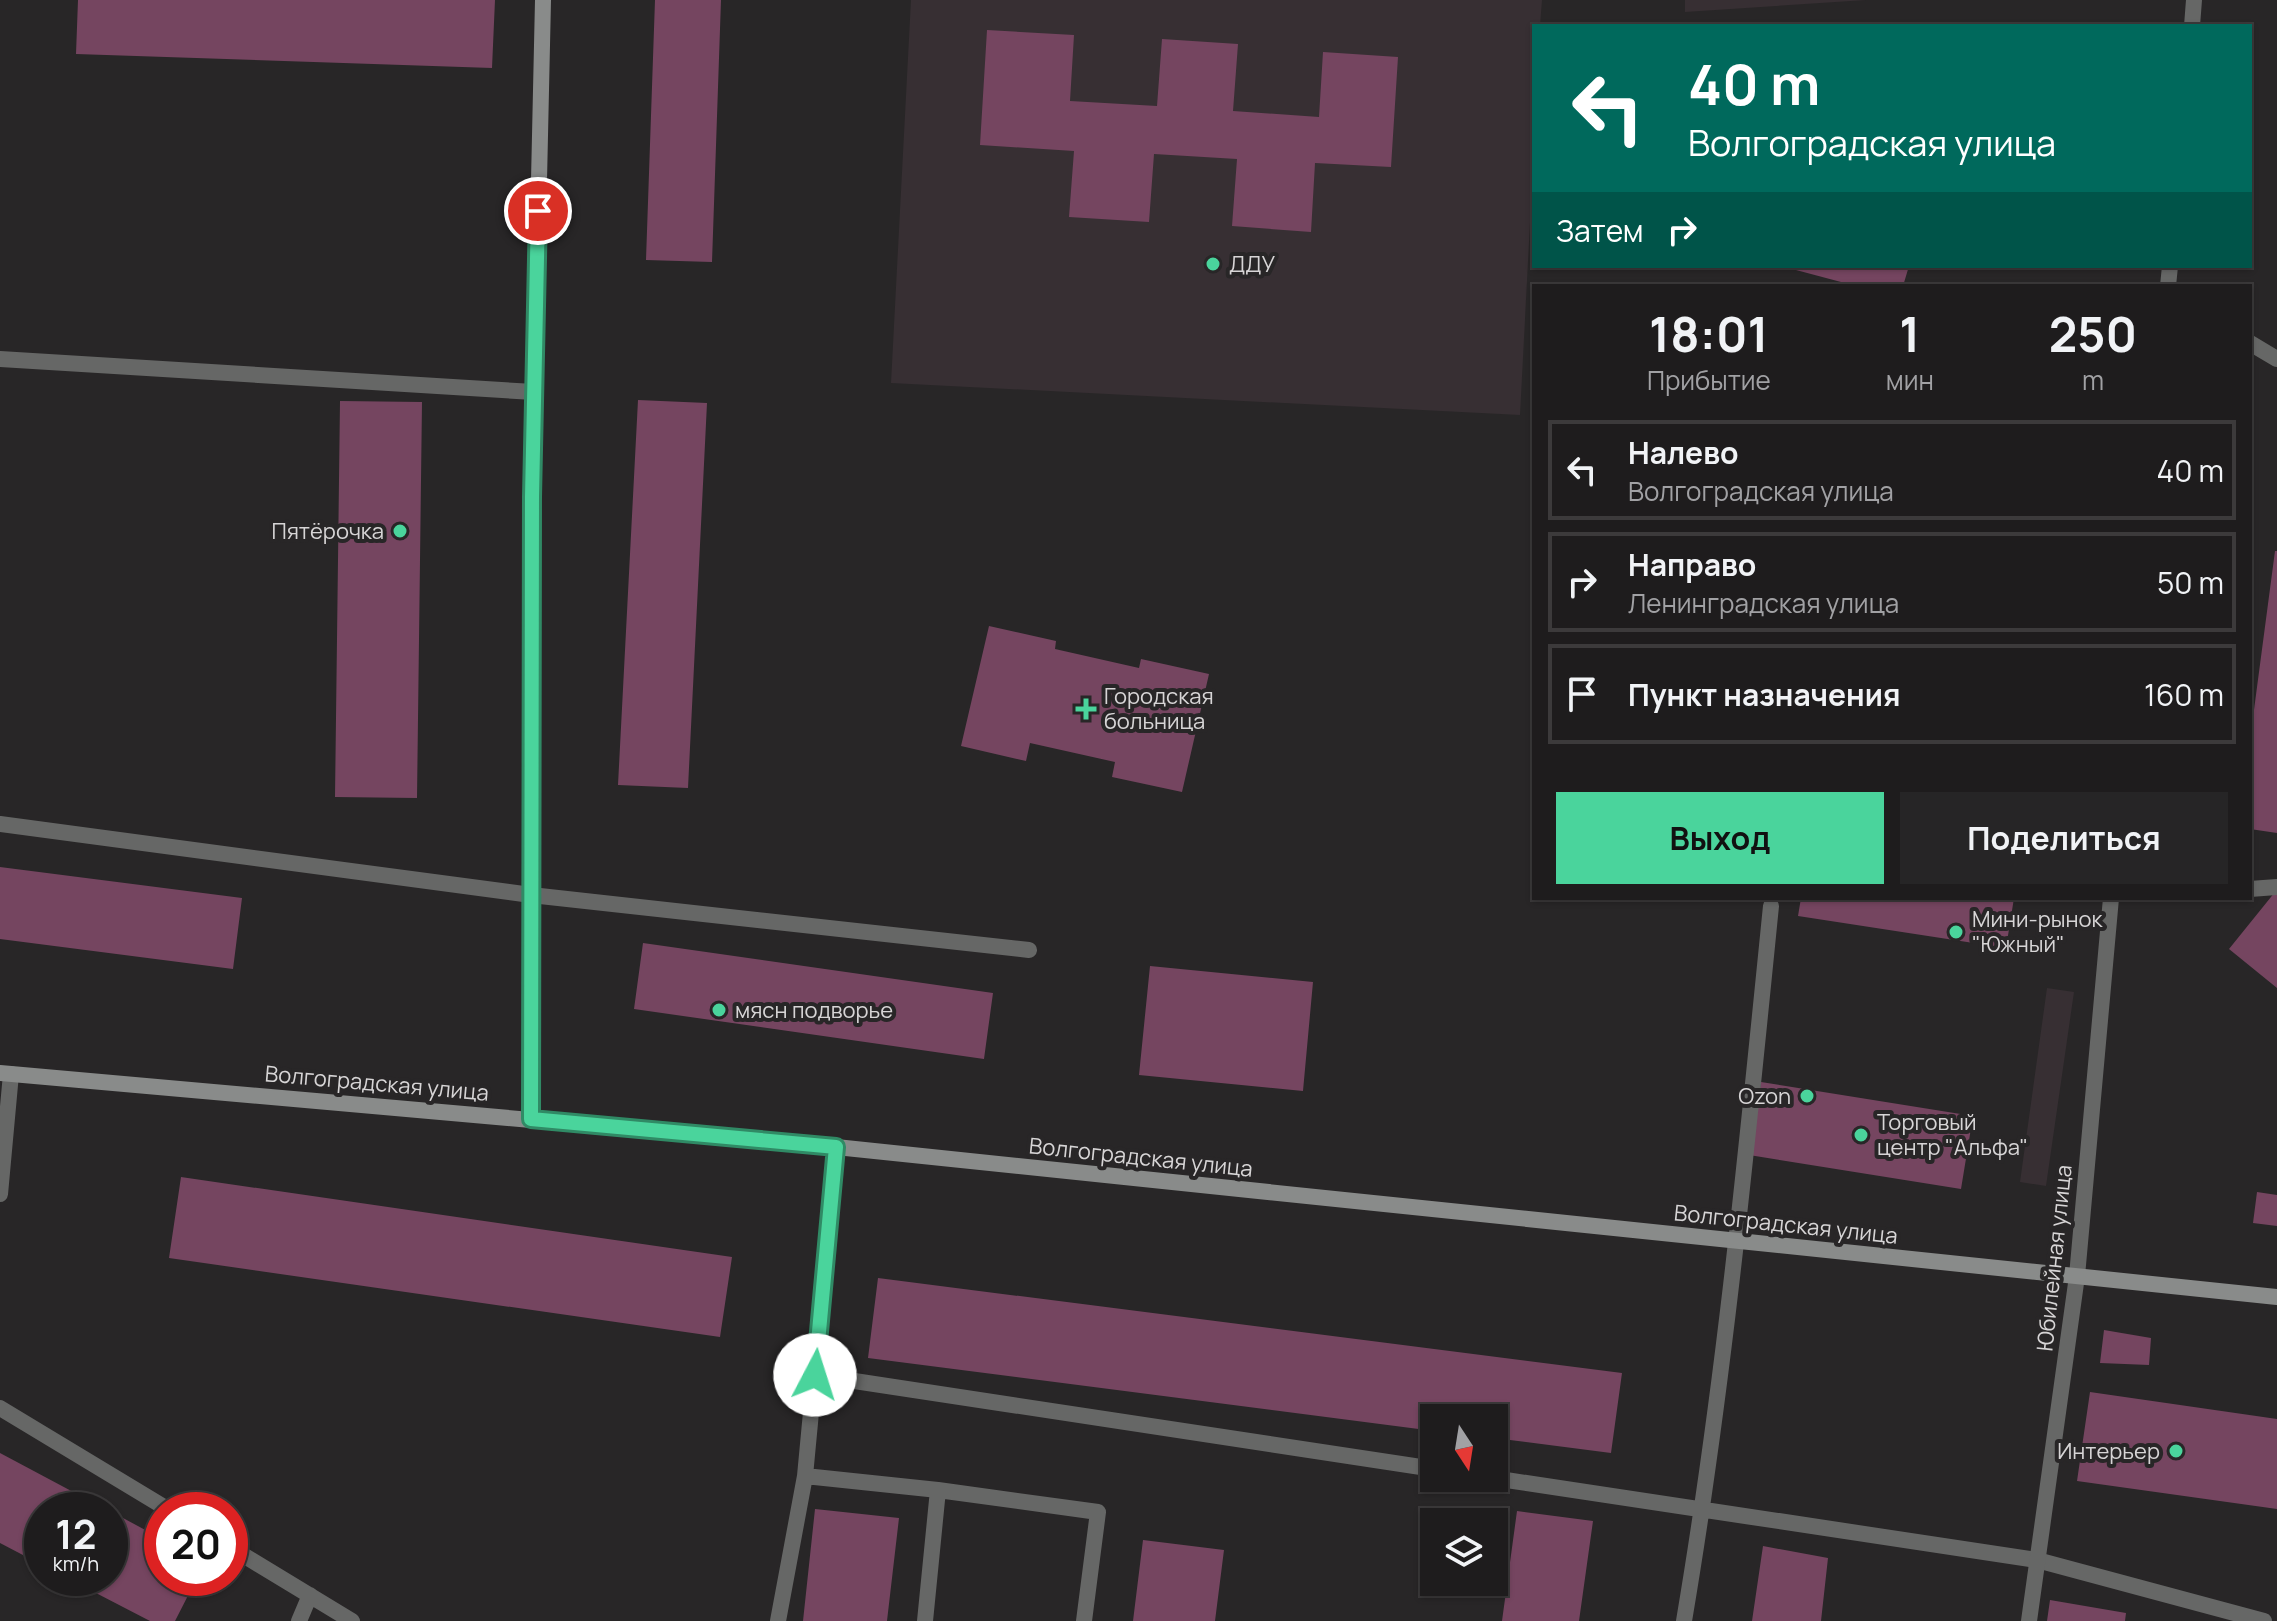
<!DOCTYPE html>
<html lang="ru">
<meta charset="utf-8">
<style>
body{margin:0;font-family:Manrope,sans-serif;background:#262526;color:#f1f3f6;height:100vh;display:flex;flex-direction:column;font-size:30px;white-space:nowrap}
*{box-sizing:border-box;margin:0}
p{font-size:26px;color:#a1a1a4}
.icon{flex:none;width:44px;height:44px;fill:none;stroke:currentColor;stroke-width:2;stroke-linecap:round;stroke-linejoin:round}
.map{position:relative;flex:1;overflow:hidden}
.sheet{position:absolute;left:1532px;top:284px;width:720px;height:616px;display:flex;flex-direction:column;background:#1e1c1d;border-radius:0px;box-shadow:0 2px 6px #0004,0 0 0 2px #3c3a3b}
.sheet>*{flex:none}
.hud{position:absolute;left:1532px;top:24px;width:720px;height:244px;border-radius:0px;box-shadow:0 2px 6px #0004,0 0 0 2px #3c3a3b;background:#00695c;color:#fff;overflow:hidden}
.needle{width:52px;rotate:168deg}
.buttons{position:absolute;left:1420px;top:1404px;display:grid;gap:16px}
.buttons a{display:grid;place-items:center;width:88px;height:88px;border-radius:0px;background:#1e1c1d;box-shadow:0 2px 6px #0004,0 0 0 2px #3c3a3b;font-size:40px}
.speed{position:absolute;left:24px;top:1492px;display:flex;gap:16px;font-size:40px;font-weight:700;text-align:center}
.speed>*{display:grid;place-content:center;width:104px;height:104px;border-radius:50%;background:#1e1c1d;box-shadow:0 2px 6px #0004,0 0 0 2px #3c3a3b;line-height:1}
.speed small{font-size:20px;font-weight:400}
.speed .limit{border:12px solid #d22;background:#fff;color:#111}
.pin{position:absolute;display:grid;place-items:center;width:68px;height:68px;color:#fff;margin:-34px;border:4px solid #fff;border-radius:50%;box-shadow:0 2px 8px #0007}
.me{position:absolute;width:88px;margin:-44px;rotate:5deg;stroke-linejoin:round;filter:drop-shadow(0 0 6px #0008)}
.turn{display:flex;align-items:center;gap:28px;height:168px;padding:0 24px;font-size:36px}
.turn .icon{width:104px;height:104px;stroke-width:2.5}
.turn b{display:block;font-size:56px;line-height:68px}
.then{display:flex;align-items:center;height:76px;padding:0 24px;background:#0003;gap:16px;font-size:30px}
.eta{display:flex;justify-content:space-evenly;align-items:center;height:136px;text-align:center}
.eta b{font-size:48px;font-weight:700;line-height:56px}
.button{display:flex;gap:16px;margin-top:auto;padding:16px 24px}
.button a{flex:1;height:92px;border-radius:0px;background:#4ad49c;color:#111;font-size:32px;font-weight:700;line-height:92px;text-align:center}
.button a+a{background:#262526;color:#f1f3f6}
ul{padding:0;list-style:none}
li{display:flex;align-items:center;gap:24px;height:100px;margin:0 16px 12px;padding:0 8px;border:4px solid #3c3a3b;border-radius:0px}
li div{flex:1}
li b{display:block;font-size:30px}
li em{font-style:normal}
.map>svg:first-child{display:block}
.built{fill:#372f33}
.building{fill:#754560}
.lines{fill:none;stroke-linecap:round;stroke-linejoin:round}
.lane{stroke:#666766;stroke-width:16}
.street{stroke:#666766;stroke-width:16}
.secondary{stroke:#898b8a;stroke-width:16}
.route-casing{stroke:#308a65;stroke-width:20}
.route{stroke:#4ad49c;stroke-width:14}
.poi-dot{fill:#4ad49c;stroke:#282627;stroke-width:3}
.labels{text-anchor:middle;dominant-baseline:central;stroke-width:8;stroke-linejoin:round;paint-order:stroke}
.poi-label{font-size:22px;fill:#d7d5d6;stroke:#282627;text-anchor:start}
.street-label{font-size:22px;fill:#d7d5d6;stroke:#282627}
</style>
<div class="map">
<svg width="2277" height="1621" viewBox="0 0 2277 1621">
<rect width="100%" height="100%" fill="#282627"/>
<path class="built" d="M911,0H1542L1540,26H1534V146L1520,415L891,383Z
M1685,0H1866L1685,12Z
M2047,988L2074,992L2046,1186L2020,1182Z"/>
<path class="building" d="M78,0H495L492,68L76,54Z
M655,0H721L712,262L646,260Z
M987,30L1074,35L1070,101L1157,106L1162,39L1238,44L1233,111L1319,117L1323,52L1398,57L1391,167L1315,163L1311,232L1232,226L1237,159L1154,154L1149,222L1069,217L1074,151L980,145Z
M1781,266H1909L1903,286H1856Z
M638,400L707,403L688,788L618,785Z
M340,401L422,402L417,798L335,797Z
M2275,551H2277V833L2250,829V740Z
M989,626L1056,641L1055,649L1139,668L1141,659L1209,674L1182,792L1112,777L1115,762L1030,743L1026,761L961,746Z
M0,867L242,898L233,969L0,939Z
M2275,892L2277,894V988L2229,949Z
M1801,898H2014L2006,948L1798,916Z
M643,943L993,993L984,1059L634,1009Z
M1150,966L1313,982L1303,1091L1139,1075Z
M1761,1082L1973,1116L1961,1189L1749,1155Z
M181,1177L732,1257L720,1337L169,1258Z
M2257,1192L2277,1195V1226L2253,1223Z
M878,1278L1622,1373L1611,1453L1494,1438V1418H1434V1431L868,1358Z
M2104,1330L2151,1338L2149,1365L2100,1363Z
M2090,1392L2277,1419V1509L2077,1481Z
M0,1453L107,1510H42V1565L0,1543Z
M815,1509L899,1518L887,1621H803Z
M110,1511L162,1539V1578H197L175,1621H150L67,1578H110Z
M1517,1511L1593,1521L1579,1621H1502Z
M1143,1540L1224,1550L1215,1621H1133Z
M1763,1546L1828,1558L1821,1621H1752Z
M2050,1600L2126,1613L2125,1621H2047Z"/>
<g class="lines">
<path class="lane" d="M2250,343L2277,359
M0,359L534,392
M0,824L531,895L1029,950
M2250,889L2277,887
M0,1194L11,1074
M815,1375L1434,1469
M0,1408L169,1510
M805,1476L938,1490L925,1621
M1493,1478L2037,1560L2264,1621
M938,1490L1098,1512L1084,1621
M230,1547L352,1621
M299,1621L310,1595
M778,1621L805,1476L836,1147
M1684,1621C1724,1384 1747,1145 1771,906"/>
<path class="street" d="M2192,26L2194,0
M2168,286L2170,266
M2029,1621L2077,1276L2111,898"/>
<path class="secondary" d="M0,1073L836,1147L2277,1297
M531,1119L532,497L543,0"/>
</g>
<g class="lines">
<defs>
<path id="route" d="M538,211L532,497L531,1119L836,1147L815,1375"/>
</defs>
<use href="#route" class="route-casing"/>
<use href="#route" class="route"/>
</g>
<g class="poi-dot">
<circle cx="1213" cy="264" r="8"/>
<circle cx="400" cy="531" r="8"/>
<path d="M1082 697h8v8h8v8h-8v8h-8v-8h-8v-8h8z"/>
<circle cx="1956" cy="932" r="8"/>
<circle cx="719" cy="1010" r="8"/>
<circle cx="1807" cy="1096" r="8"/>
<circle cx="1861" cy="1135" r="8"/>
<circle cx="2176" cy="1451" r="8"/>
</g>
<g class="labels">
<g class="poi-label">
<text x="1229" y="264">ДДУ</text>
<text x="384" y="531" text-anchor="end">Пятёрочка</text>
<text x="1104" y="696">Городская<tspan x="1104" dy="25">больница</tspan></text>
<text x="1972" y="919">Мини-рынок<tspan x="1972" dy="25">"Южный"</tspan></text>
<text x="735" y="1010">мясн подворье</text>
<text x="1791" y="1096" text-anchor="end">Ozon</text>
<text x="1877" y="1122">Торговый<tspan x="1877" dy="25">центр "Альфа"</tspan></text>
<text x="2160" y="1451" text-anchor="end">Интерьер</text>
</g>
<g class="street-label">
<text transform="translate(377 1083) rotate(5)">Волгоградская улица</text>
<text transform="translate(1141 1157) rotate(6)">Волгоградская улица</text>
<text transform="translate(1786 1224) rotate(6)">Волгоградская улица</text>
<text transform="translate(2054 1258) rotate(-84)">Юбилейная улица</text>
</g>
</g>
</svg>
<div class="buttons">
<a><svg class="needle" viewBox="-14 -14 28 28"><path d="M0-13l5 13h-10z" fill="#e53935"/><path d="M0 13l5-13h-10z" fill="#a1a1a4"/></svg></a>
<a><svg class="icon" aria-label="layers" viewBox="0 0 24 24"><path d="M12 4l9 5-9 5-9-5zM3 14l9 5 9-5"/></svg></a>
</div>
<div class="speed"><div>12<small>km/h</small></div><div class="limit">20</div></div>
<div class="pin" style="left:538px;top:211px;background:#d93025"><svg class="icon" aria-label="arrive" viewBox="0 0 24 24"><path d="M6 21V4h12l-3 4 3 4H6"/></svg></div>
<svg class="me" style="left:815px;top:1375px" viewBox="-20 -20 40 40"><circle r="19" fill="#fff"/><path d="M0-13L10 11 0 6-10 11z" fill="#4ad49c"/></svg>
<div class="hud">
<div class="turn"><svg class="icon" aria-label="left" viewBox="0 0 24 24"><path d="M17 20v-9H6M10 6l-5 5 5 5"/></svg><div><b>40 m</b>Волгоградская улица</div></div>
<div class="then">Затем<svg class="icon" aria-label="right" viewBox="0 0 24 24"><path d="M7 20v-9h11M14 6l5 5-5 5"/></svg></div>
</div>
<section class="sheet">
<div class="eta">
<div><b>18:01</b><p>Прибытие</p></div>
<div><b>1</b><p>мин</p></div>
<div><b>250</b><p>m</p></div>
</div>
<ul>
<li><svg class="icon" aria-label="left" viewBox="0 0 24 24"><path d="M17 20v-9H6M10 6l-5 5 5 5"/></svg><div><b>Налево</b><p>Волгоградская улица</p></div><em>40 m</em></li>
<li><svg class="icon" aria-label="right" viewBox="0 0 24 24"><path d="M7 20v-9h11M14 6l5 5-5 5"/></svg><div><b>Направо</b><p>Ленинградская улица</p></div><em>50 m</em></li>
<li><svg class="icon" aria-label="arrive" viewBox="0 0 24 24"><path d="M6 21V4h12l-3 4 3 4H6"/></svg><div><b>Пункт назначения</b></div><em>160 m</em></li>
</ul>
<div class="button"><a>Выход</a><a>Поделиться</a></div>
</section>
</div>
